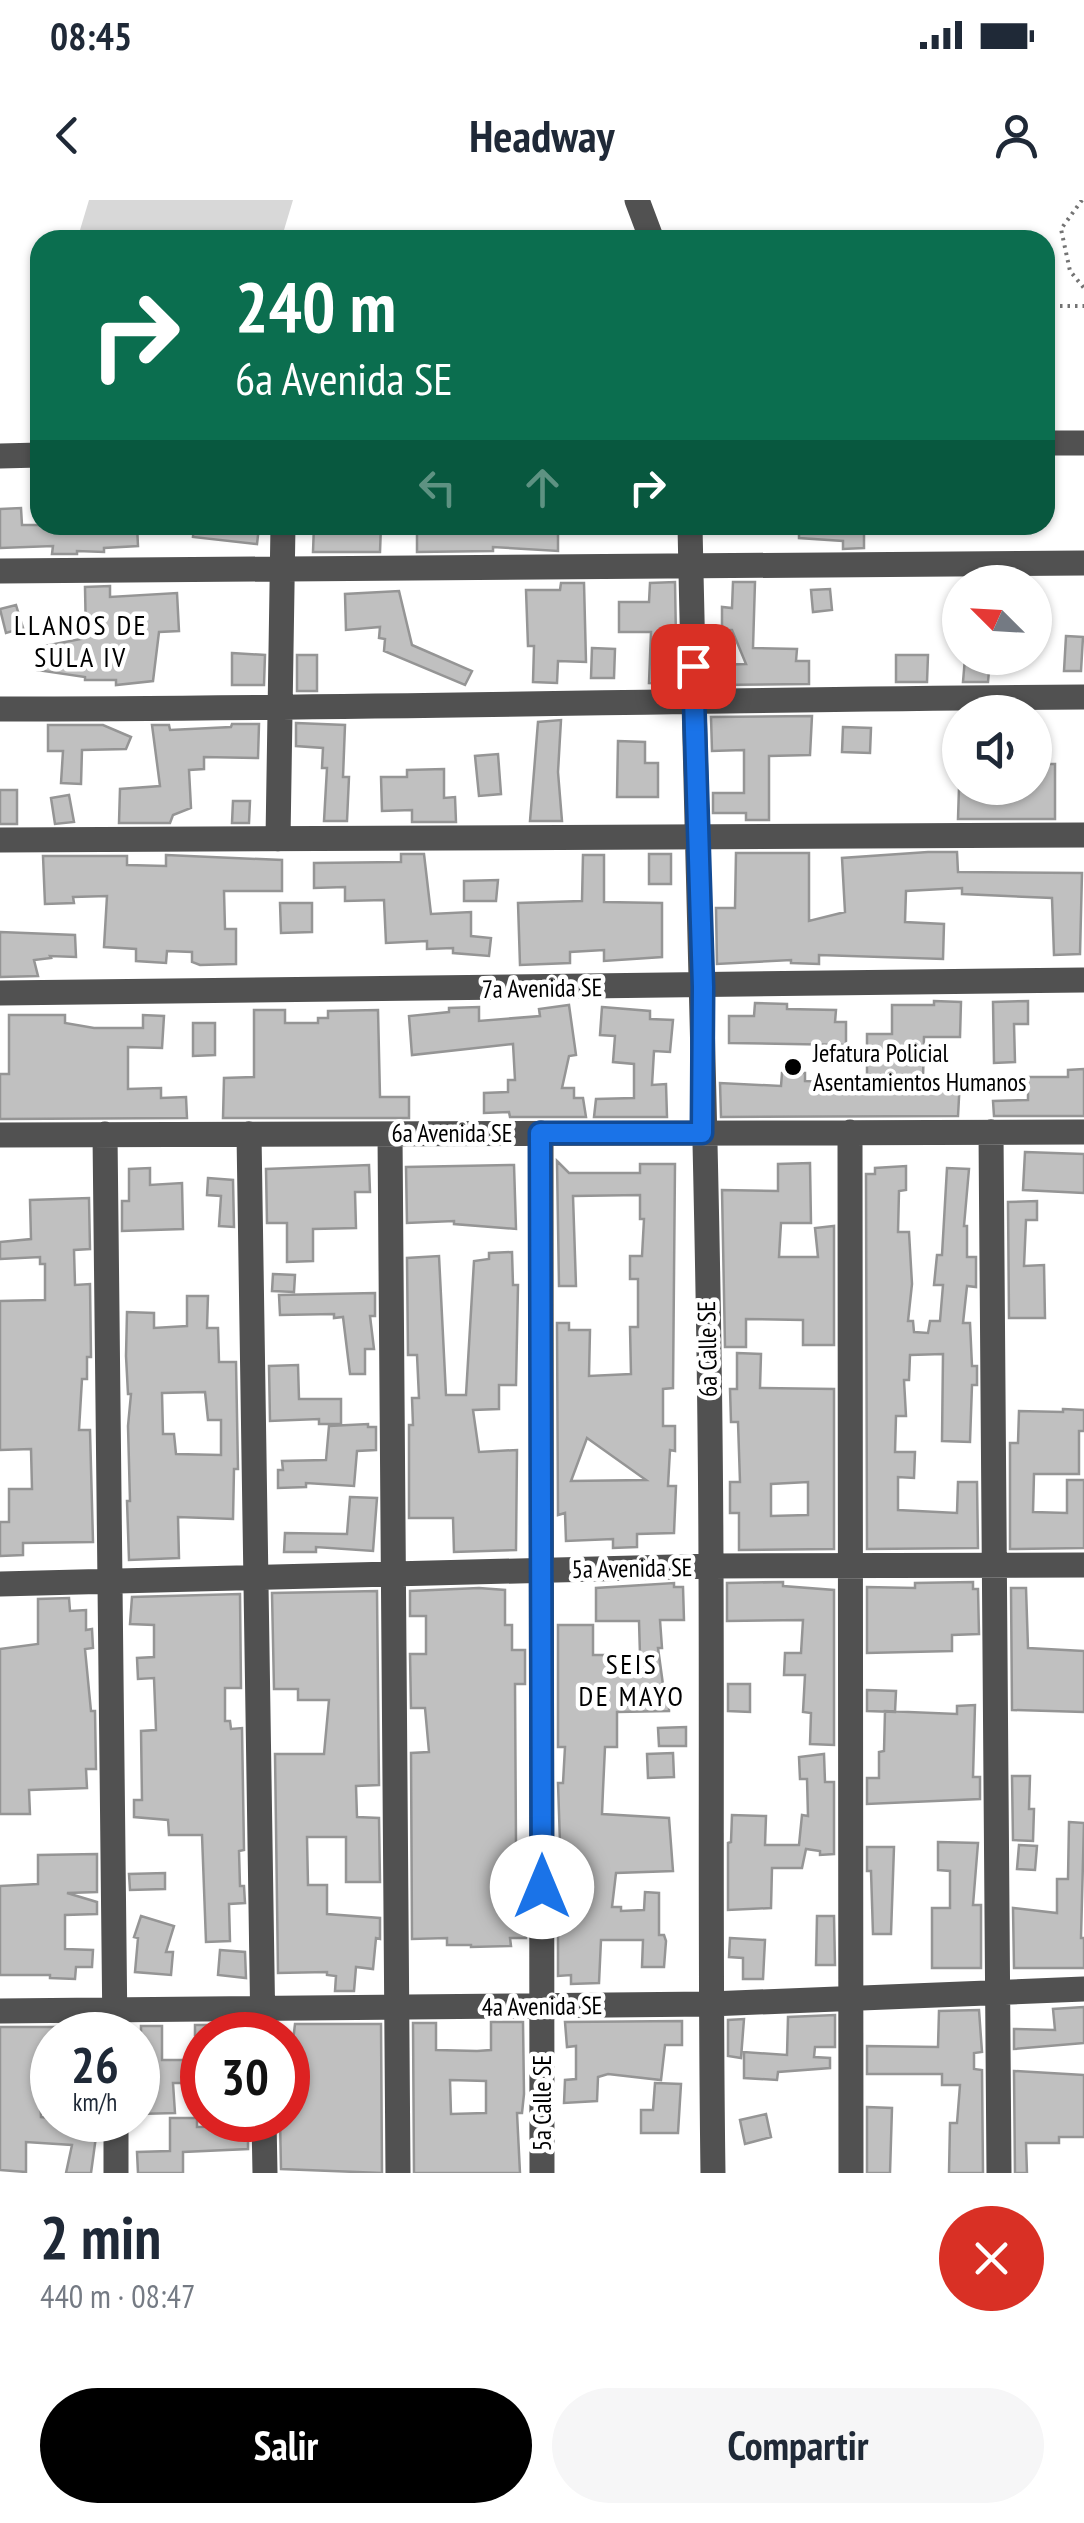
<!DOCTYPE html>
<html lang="es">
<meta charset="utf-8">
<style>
body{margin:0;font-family:"PT Sans Narrow",sans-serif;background:#f6f6f7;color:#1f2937;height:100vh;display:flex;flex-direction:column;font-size:38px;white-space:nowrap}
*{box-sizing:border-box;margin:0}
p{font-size:32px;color:#747a83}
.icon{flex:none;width:55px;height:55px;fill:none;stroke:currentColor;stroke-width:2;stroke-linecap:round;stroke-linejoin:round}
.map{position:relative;height:1973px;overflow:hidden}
.side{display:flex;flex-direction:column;background:#fff;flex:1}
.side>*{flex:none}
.guide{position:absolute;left:30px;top:30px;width:1025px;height:305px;border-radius:30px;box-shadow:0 2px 8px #0004;background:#0b6e4f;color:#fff;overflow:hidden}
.needle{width:65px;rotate:294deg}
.buttons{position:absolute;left:942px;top:365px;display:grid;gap:20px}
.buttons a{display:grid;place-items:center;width:110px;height:110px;border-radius:50%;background:#fff;box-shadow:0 2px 8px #0004;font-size:50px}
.speed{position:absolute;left:30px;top:1812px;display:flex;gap:20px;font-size:50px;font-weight:700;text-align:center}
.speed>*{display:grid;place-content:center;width:130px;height:130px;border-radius:50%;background:#fff;box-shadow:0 2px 8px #0004;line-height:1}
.speed small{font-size:25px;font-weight:400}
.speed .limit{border:15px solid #d22;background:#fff;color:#111}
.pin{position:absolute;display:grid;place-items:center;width:85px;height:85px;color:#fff;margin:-42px;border-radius:20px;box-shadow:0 5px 15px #0006}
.me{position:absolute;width:110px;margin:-55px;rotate:0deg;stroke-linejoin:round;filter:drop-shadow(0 0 8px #0008)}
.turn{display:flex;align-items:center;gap:35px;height:210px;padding:0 40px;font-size:45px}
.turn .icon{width:130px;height:130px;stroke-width:2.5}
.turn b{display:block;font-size:70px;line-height:85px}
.lanes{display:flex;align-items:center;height:95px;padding:0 40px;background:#0003;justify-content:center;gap:50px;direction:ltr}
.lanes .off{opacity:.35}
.round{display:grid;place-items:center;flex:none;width:105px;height:105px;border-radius:52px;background:#f6f6f7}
.headline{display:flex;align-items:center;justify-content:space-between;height:170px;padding:0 40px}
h1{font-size:60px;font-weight:600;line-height:75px}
.primary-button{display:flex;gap:20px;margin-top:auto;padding:20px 40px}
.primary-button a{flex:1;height:115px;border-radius:60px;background:#000;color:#fff;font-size:40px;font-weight:600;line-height:115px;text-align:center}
.primary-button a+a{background:#f6f6f7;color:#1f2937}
.status{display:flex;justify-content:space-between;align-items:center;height:70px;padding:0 50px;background:#fff;direction:ltr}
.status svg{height:28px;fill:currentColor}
header{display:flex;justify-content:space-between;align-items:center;height:130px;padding:0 40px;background:#fff;font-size:45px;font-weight:600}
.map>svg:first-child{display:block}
.green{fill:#d8d8d8}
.building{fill:#c0c0c0;stroke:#959595;stroke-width:2.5;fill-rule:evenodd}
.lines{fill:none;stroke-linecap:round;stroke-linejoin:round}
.path{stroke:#737373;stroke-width:4;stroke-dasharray:2.5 5;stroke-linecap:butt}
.minor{stroke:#515151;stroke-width:25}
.route-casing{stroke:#114b97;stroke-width:25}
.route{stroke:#1a73e8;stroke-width:18}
.poi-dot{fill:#000;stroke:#fff;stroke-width:4}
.labels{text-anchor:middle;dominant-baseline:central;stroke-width:9;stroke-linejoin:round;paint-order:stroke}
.street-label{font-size:25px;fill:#000;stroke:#fff}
.poi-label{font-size:25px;fill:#000;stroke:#fff;text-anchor:start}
.neighbourhood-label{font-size:28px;letter-spacing:2.5px;fill:#000;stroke:#fff}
</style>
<div class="status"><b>08:45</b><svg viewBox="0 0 49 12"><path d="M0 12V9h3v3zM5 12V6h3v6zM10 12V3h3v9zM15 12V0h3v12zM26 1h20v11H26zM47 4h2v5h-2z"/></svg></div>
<header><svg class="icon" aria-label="back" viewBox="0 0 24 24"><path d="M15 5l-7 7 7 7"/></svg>Headway<svg class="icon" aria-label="person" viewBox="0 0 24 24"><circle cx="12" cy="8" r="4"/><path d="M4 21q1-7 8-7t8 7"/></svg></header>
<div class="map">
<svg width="1084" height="1973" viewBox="0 0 1084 1973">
<rect width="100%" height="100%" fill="#fff"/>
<path class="green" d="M89,0H293L281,40H77Z"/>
<path class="building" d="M21,308L22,325H137L138,346L104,348V352L77,351V354H52L53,346L0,348V309Z
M194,325L259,327L257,344L193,337Z
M314,325H381L380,352H313Z
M417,325H558V351L493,347V351L417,352Z
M799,325H857V329H864V348L843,349V341L799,338Z
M675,382L676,440H666L668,484L649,483L651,432H619V402H649L650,383Z
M733,382H755L753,448L797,449L796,461H809V484L710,485L709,465L746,464L732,430H722V407L732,408Z
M561,383H584L586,462L558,461L557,483L533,482L534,446H528L526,390H560Z
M110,386V397L177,393L179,431L159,432L153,481L116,485V480H85V477L37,470L39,447L86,438L85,387Z
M830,389L832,410L813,412L811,390Z
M399,391L412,445L472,471L465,485L384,451L385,439L379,438L380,427L346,430L345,394Z
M16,405L23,428L6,433L0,409Z
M1066,436L1083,437L1081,471H1064Z
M592,448L615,449L614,478H591Z
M232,453L265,455L264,485H232Z
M297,455H317V491H297Z
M896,455H928L927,482H896Z
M965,458L990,460L988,482H963Z
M812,516L810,555L769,556V620H746V613H713V593H744V550L712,551L711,517Z
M561,520L558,572L562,621H530L538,522Z
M296,523L345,525L343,577H349L347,621H324L327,568H322L323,548L296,546Z
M232,524H259L258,558L204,557V569L189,570L191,608L173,615L170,623H119L120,589L160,586L152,525H169L170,530L231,527Z
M48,525H103L131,537L126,549L82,550L81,584L61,583L63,551H48Z
M843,527L871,528L870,553L842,552Z
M618,541L645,542V563H658V597H617Z
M498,554L501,594L479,596L475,556Z
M1035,564H1055V619H958L959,588H1035Z
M444,569V598L455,597L456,622H412V610L382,611L381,577H407V570Z
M0,590H17V624H0Z
M69,595L74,622L55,624L51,598Z
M233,601H250L249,623H232Z
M928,652H957L958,672L1082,673L1080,754L1054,755L1052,698L962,694V688L906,691L905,722L944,724L943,759L819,755V764L791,763V760L717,764L716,708H735L736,653H809V721L845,712L842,658Z
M401,654H424L431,714L471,712V736L491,738L489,756L453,753V748L427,749V741L386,743L384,700L345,701V687L314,688V663L401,662Z
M649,654H671V684H649Z
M166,655L282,660V691H224L225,729H236V764L200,765L192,762V752L167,751L166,763L136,761V749L104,747L107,696L73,697L74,703L45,704L43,656H127V665L166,666Z
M583,655H604V702L662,703V757L604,761V750L570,752V763L520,765L518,703L582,701Z
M498,680L496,701H464V681Z
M280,703H312V732L281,733Z
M0,732L75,735L76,757L50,756L51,758L34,760L38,776L0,777Z
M934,801L961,802L960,837H924L923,880L960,879L958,916L721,917L720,883L781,886L782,873H805V881L867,883V834H892V805H934Z
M1028,801V824H1014L1015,862L994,863L993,802Z
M755,803L787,804V809L836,810L835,822H846V845L729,843V816H754Z
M569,805L576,855L569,856L562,888H574V898H583L586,917H510L509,912L484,913V893L508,892V880H515L513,844L412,855L409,816L449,812V808L479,807V821L540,816L539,809Z
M602,807L650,811V819L673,820L670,852L654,851L652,885L666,884L667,917H594L596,899L634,898V864L613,862L615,836L600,835Z
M254,810H285V823H318V818H328V811L378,810L380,897H409V918H223L224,878L254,877Z
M9,815H65V823L94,828H143V815L164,816L162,848L128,847V889L161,888V898L186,897L187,918L0,919V874H9Z
M193,823H215V855L193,856Z
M1084,869V916H994L993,901L1028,900V877H1068V870Z
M1025,952L1084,954V993L1023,990Z
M557,961L569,973H640V964H675L673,1188L663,1189V1226H675V1251L670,1250L668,1286H676L674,1333L637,1334V1347L613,1348V1339L566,1341L565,1313L558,1315L557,1123H569V1130H590L589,1176L631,1174L630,1127H638V1079H630V1056H642L644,1019H640V995L573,996L576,1086H559ZM587,1238L646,1280L571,1281Z
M810,963L811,1023H781L779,1057H818L815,1028L834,1026V1145H803V1120L746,1119V1147H725L722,990L778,991V964Z
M369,965L370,992H355L356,1028L313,1029V1061L287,1062V1023H267L266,969Z
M514,965L516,1029L454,1024V1021L407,1023L406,967Z
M906,966V990L899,991L898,1032H909L912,1084L908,1121H913L914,1132L928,1133L930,1121H940L943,1085H934L937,1055H942L947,968L969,969L964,1026H967V1057H976V1087L967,1086L963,1123H970L972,1166H977V1185H972L970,1242L942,1241L943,1154L910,1155L909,1180H904L906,1216H896L895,1252H915L914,1278L898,1277V1310L957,1313L958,1282H977L978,1348L867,1349L866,974H875V968Z
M150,968V985L182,983L183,1029L122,1031V1001H129V969Z
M208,978L233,980L234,1027L219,1026L221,996L207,995Z
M89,998L90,1049L74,1050L75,1085L90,1084L91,1157H87V1179H82L79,1230H90L93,1342L23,1343V1355L0,1356V1322H9V1289H32L31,1249L0,1250V1101L45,1100V1064H40V1057L0,1059V1042L31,1039L30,1000Z
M1037,1001V1020H1026L1024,1066L1044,1065L1045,1118H1009L1008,1002Z
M512,1052L513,1085H518L516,1185H499V1209L473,1210L479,1252L517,1250L516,1350L454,1352L453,1318H409V1225H413L412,1198H419L417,1155H408L407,1058L439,1056L446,1195H466L474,1061L489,1059V1053Z
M273,1074L295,1075L294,1092L272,1091Z
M375,1093V1116H370L374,1149H365V1174H350L343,1117L334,1118V1114L280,1115L279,1095Z
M187,1096H208L207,1128H218L219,1162H236L238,1269H234L233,1319L178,1317L179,1358L129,1360L127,1301H130L128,1226L131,1194H128L126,1156L127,1112L154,1113V1128L187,1126ZM205,1192L208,1220H221V1255L176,1254L174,1234H163L162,1193Z
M737,1153L761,1154L760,1188L834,1189V1349L739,1350V1313H730V1282H740L738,1222H731L730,1189H737ZM808,1282V1315L771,1316V1284Z
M298,1165L299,1199H341V1224H319V1219L270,1221L269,1166Z
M1063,1209L1084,1210V1231H1079V1274H1034L1033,1312L1067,1313V1280H1084V1348L1010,1349V1243H1018L1019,1211L1063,1212Z
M368,1224V1227H376V1250L357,1251L354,1286L306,1283V1287L278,1288V1270H283L282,1261L326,1260L329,1226Z
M350,1297L377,1298L373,1351L316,1347V1352H284L285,1333L347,1334Z
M783,1382V1386L834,1390V1545L810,1544L811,1513L803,1512L805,1475H784L785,1453H801L803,1420L727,1421V1383Z
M973,1382V1389H978L979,1434L952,1435V1451L867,1453V1387L915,1388V1383Z
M674,1383V1387H683L684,1420H660L662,1448H658L664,1492H669V1511L617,1512V1547H605L603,1590L602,1614L669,1618L673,1671L616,1673L612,1707H621V1711L644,1710L645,1692L659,1693V1735H664L666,1741L664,1767H642L643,1740H601L599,1783L571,1784V1775L558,1776V1704H561L563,1643H560L558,1583H563L565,1547H558V1425H593V1455H640L639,1421H596V1388Z
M479,1388L505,1390V1425H512V1450H525V1484H515L516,1646H523V1676H506L502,1709H526V1738H510L511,1746L471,1747V1745H447V1738L412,1739L411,1553L429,1552L425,1508H411L410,1454H426V1416H410V1391Z
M1011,1388H1026L1028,1448L1084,1451V1512L1012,1510Z
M377,1391L379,1585L356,1586L357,1617L379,1618L380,1682H346V1637H307L308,1685H327V1714L380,1718V1739L376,1738L373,1769L356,1767L354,1791H335L336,1776L327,1775V1772L278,1773L275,1554H324L329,1500H298V1489H274L272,1393Z
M240,1394L241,1488H225V1521H230L231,1529L242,1528L244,1650L239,1651L240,1686H244L245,1703L229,1704L230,1741L206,1742L202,1635H169L168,1620L134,1617V1600H142L141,1531L156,1530L154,1478L138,1479L137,1458L154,1457V1425L130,1424L132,1397Z
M69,1398L70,1411L86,1410V1430L92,1429L93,1448L85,1449L91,1511H95L96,1569H86L87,1588L29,1590L30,1614H0V1449L38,1444V1399Z
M728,1484H750V1512L728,1511Z
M867,1490L896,1491L895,1512L867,1511Z
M975,1505L973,1577H980V1599L867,1604V1578H879V1552L884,1551L885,1511L957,1514V1506Z
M686,1527V1546H659L658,1528Z
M673,1553L674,1577L648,1578L647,1554Z
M824,1554L825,1582H834V1654L820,1655V1651L806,1649L802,1668H772L771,1708L728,1710V1643L731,1642L732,1615L766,1616L765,1645H799L802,1615L808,1616L807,1579H800L799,1557Z
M1012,1576H1030L1029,1609H1034L1033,1641L1013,1640Z
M1069,1622L1084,1623L1081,1738H1084V1768H1014L1013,1708L1057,1713V1679H1068Z
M938,1642L978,1643L973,1705H981V1768H932V1708H950V1671L938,1670Z
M1019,1645L1037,1646L1035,1670L1017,1669Z
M867,1647H894L891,1734H873L871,1671H867Z
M97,1654V1692L67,1693L97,1702V1714L65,1715V1749L93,1750L92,1767H76L75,1779L50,1778V1775H0V1686L38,1684V1655Z
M165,1673V1689L130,1690L129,1674Z
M141,1716L174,1726L166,1752H173L171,1775L135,1772L138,1738L134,1737Z
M817,1716H834L835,1765H816Z
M730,1738L765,1740L763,1779H743V1758L729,1757Z
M220,1750L245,1752L246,1778L218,1775Z
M1084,1807V1843L1014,1849V1829L1055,1830L1053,1809Z
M979,1810L982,1852L974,1853V1869L982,1870L983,1973H949L950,1923H957L960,1885H942V1874H867V1846L938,1847L939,1811Z
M835,1815V1847H815L814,1857L830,1858V1868L778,1872L777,1880L744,1878V1852L787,1855L788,1817Z
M744,1819L741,1858L728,1856V1820Z
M682,1821V1845H665L661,1880L608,1874L598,1877L597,1901L564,1903L565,1880L576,1879V1846L567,1847L565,1822Z
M491,1822H523L524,1894L522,1913H517L520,1973H414L413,1823H436V1850L477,1851L491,1850ZM450,1880L486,1881V1913L451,1914Z
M295,1824H381L382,1973L281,1969L280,1920H288V1858H291Z
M195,1825H247V1835H195Z
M141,1826H162V1860H202V1883H173L175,1913L138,1914V1855H141Z
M0,1827H56L52,1869H39L41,1917L98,1922L91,1973H66L72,1945L26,1942V1972L0,1970Z
M1014,1871L1084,1875V1937H1059V1943H1026L1027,1973H1015Z
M655,1883L681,1884L678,1933H641V1910H653Z
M867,1907L892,1908L890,1973H867Z
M766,1914L771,1937L745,1944L740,1920Z
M170,1918H197V1927L248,1926V1949L183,1952V1973H138L137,1952L170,1951Z"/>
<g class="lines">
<path class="path" d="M1082,0L1061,29L1070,71L1084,88
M1045,106H1084"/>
<path class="minor" d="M637,0L652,40
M1045,243H1084
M0,256L40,255
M690,325C697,673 710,1020 711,1368C712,1570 710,1771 713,1973
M0,371L1084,363
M0,509C361,509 723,499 1084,497
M278,639L283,325
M0,640L1084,635
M0,793L1084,780
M850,932L851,1973
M991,932L999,1973
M541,933L542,1973
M105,934L115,1835
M249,934L263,1835
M390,934L398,1973
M0,935L1084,932
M0,1384L711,1366L1084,1365
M0,1811L710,1804L1084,1789
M116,1920V1973
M264,1920L265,1973"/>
</g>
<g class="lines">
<defs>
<path id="route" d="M542,1687L540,933H702L703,787L693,466"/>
</defs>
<use href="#route" class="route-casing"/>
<use href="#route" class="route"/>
</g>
<circle class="poi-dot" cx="793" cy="867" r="10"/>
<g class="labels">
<g class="street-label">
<text transform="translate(542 788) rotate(-1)">7a Avenida SE</text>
<text x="452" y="933">6a Avenida SE</text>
<text transform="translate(707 1149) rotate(-91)">6a Calle SE</text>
<text transform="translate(632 1368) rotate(-1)">5a Avenida SE</text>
<text transform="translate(542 1806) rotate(-1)">4a Avenida SE</text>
<text transform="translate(542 1903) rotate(-90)">5a Calle SE</text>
</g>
<g class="poi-label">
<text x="813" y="853">Jefatura Policial<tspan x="813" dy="29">Asentamientos Humanos</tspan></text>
</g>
<g class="neighbourhood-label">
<text x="81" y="424">LLANOS DE<tspan x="81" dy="32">SULA IV</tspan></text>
<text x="632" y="1463">SEIS<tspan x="632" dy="32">DE MAYO</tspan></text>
</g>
</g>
</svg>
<div class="buttons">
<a><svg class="needle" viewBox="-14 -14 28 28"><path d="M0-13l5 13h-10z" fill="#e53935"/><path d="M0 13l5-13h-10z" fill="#747a83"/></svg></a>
<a><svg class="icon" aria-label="sound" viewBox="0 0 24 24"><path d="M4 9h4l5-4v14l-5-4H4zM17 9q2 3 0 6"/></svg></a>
</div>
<div class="speed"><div>26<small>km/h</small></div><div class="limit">30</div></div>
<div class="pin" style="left:693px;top:466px;background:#d93025"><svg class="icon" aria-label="arrive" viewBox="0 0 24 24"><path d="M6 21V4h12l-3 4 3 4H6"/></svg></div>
<svg class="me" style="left:542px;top:1687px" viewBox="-20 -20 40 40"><circle r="19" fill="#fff"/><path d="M0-13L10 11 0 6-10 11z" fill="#1a73e8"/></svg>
<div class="guide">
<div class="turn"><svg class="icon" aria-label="right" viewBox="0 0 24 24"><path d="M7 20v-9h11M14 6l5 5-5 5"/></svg><div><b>240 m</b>6a Avenida SE</div></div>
<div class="lanes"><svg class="icon off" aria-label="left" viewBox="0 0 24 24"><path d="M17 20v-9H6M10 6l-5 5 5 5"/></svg><svg class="icon off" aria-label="ahead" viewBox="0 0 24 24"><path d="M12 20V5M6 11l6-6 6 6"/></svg><svg class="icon" aria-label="right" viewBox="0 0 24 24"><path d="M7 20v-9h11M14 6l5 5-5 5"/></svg></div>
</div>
</div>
<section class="side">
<div class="headline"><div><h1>2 min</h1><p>440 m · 08:47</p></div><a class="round" style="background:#d93025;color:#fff"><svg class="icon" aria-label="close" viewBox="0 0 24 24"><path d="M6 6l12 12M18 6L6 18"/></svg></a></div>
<div class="primary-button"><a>Salir</a><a>Compartir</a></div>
</section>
